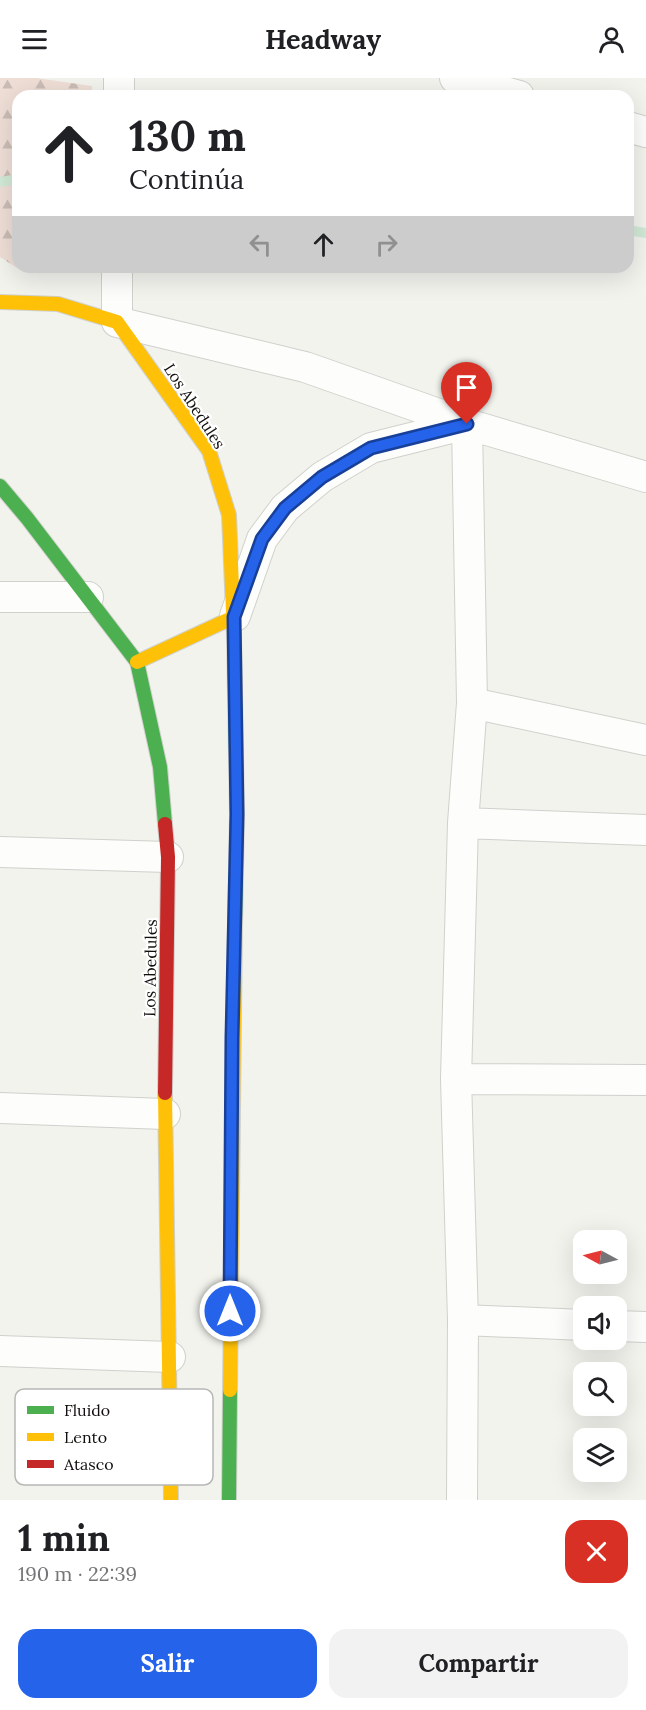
<!DOCTYPE html>
<html lang="es">
<meta charset="utf-8">
<style>
body{margin:0;font-family:Lora,serif;background:#f2f2f2;color:#202124;height:100vh;display:flex;flex-direction:column;font-size:22px;white-space:nowrap}
*{box-sizing:border-box;margin:0}
p{font-size:20px;color:#757577}
.icon{flex:none;width:33px;height:33px;fill:none;stroke:currentColor;stroke-width:2;stroke-linecap:round;stroke-linejoin:round}
.map{position:relative;height:1422px;overflow:hidden}
.side{display:flex;flex-direction:column;background:#fff;flex:1}
.side>*{flex:none}
.top-card{position:absolute;left:12px;top:12px;width:622px;height:183px;border-radius:18px;box-shadow:0 6px 24px #0002;background:#fff;color:#202124;overflow:hidden}
.needle{width:39px;rotate:277deg}
.controls{position:absolute;left:573px;top:1152px;display:grid;gap:12px}
.controls a{display:grid;place-items:center;width:54px;height:54px;border-radius:12px;background:#fff;box-shadow:0 6px 24px #0002;font-size:30px}
.pin{position:absolute;display:grid;place-items:center;width:51px;height:51px;color:#fff;margin:-62px -26px;border-radius:50% 50% 50% 0;rotate:-45deg;box-shadow:0 0 6px #0007}
.pin .icon{rotate:45deg}
.me{position:absolute;width:66px;margin:-33px;rotate:0deg;stroke-linejoin:round;filter:drop-shadow(0 0 4px #0008)}
.turn{display:flex;align-items:center;gap:21px;height:126px;padding:0 18px;font-size:27px}
.turn .icon{width:78px;height:78px;stroke-width:2.5}
.turn b{display:block;font-size:42px;line-height:51px}
.lanes{display:flex;align-items:center;height:57px;padding:0 18px;background:#0003;justify-content:center;gap:30px;direction:ltr}
.lanes .off{opacity:.35}
.round{display:grid;place-items:center;flex:none;width:63px;height:63px;border-radius:18px;background:#f2f2f2}
.summary{display:flex;align-items:center;justify-content:space-between;height:102px;padding:0 18px}
h1{font-size:36px;font-weight:800;line-height:45px}
.action{display:flex;gap:12px;margin-top:auto;padding:12px 18px}
.action a{flex:1;height:69px;border-radius:18px;background:#2563eb;color:#fff;font-size:24px;font-weight:800;line-height:69px;text-align:center}
.action a+a{background:#f2f2f2;color:#202124}
header{display:flex;justify-content:space-between;align-items:center;height:78px;padding:0 18px;background:#fff;font-size:27px;font-weight:800}
.map>svg:first-child{display:block}
.forest{fill:url(#forest-firs)}
.lines{fill:none;stroke-linecap:round;stroke-linejoin:round}
.stream{stroke:#d1e9d7;stroke-width:10}
.street-casing{stroke:#d0d0cc;stroke-width:32}
.fast-casing{stroke:#d0d0cc;stroke-width:16}
.slow-casing{stroke:#d0d0cc;stroke-width:16}
.jam-casing{stroke:#d0d0cc;stroke-width:16}
.street{stroke:#fdfdfc;stroke-width:30}
.fast{stroke:#4caf50;stroke-width:14}
.slow{stroke:#ffc107;stroke-width:14}
.jam{stroke:#c62828;stroke-width:14}
.route-casing{stroke:#184099;stroke-width:15}
.route{stroke:#2563eb;stroke-width:10}
.labels{text-anchor:middle;dominant-baseline:central;stroke-width:4.5;stroke-linejoin:round;paint-order:stroke}
.street-label{font-size:16px;fill:#100f0c;stroke:#fff}
.key{fill:#fff;stroke:#b7b7b6;stroke-width:1.5}
.key-label{font-size:16px;fill:#100f0c}
</style>
<header><svg class="icon" aria-label="menu" viewBox="0 0 24 24"><path d="M4 6h16M4 12h16M4 18h16"/></svg>Headway<svg class="icon" aria-label="person" viewBox="0 0 24 24"><circle cx="12" cy="8" r="4"/><path d="M4 21q1-7 8-7t8 7"/></svg></header>
<div class="map">
<svg width="646" height="1422" viewBox="0 0 646 1422">
<defs>
<pattern id="forest-firs" width="22" height="20" patternUnits="userSpaceOnUse" patternTransform="scale(1.5)"><rect width="22" height="20" fill="#eeded6"/><path d="M5 1l3.5 6h-7zM16 11l3.5 6h-7z" fill="#cbbdb6"/></pattern>
</defs>
<rect width="100%" height="100%" fill="#f3f3ee"/>
<path class="forest" d="M0,0H36L92,8V18H18V189L63,190L20,192L0,179Z"/>
<g class="lines">
<path class="stream" d="M0,104L18,101
M628,152L646,155"/>
<defs>
<path id="street" d="M455,0L519,18
M119,18V0
M628,49L646,54
M117,189V244L305,289L467,346L646,399
M0,519H88
M235,538L262,461L285,430L322,399L371,370L467,346
M472,625L646,662
M463,745L646,752
M0,774L168,779
M456,1001L646,1002
M0,1030L165,1036
M463,1242L584,1247
M616,1248L646,1249
M0,1273L170,1279
M462,1422L463,1242L456,1001L463,745L472,625L467,346"/>
<path id="fast" d="M0,408L27,440L137,584L160,689L165,746
M234,557L237,736L235,846
M229,1422L230,1312"/>
<path id="slow" d="M0,224L58,226L117,244L209,373L229,437L234,557
M137,584L234,539
M165,1015L171,1422
M230,1312L235,846"/>
<path id="jam" d="M165,746L168,779L165,1015"/>
</defs>
<use href="#street" class="street-casing"/>
<use href="#fast" class="fast-casing"/>
<use href="#slow" class="slow-casing"/>
<use href="#jam" class="jam-casing"/>
<use href="#street" class="street"/>
<use href="#fast" class="fast"/>
<use href="#slow" class="slow"/>
<use href="#jam" class="jam"/>
</g>
<g class="lines">
<defs>
<path id="route" d="M230,1233L232,960L237,736L234,539L262,461L285,430L322,399L371,370L467,346"/>
</defs>
<use href="#route" class="route-casing"/>
<use href="#route" class="route"/>
</g>
<g class="labels">
<g class="street-label">
<text transform="translate(195 328) rotate(57)">Los Abedules</text>
<text transform="translate(150 890) rotate(-89)">Los Abedules</text>
</g>
</g>
<rect x="15" y="1311" width="198" height="96" rx="9" class="key"/>
<rect x="27" y="1328" width="27" height="8" fill="#4caf50"/>
<rect x="27" y="1355" width="27" height="8" fill="#ffc107"/>
<rect x="27" y="1382" width="27" height="8" fill="#c62828"/>
<g class="key-label">
<text x="64" y="1338">Fluido</text>
<text x="64" y="1365">Lento</text>
<text x="64" y="1392">Atasco</text>
</g>
</svg>
<div class="controls">
<a><svg class="needle" viewBox="-14 -14 28 28"><path d="M0-13l5 13h-10z" fill="#e53935"/><path d="M0 13l5-13h-10z" fill="#757577"/></svg></a>
<a><svg class="icon" aria-label="sound" viewBox="0 0 24 24"><path d="M4 9h4l5-4v14l-5-4H4zM17 9q2 3 0 6"/></svg></a>
<a><svg class="icon" aria-label="search" viewBox="0 0 24 24"><circle cx="10" cy="10" r="6"/><path d="M15 15l6 6"/></svg></a>
<a><svg class="icon" aria-label="layers" viewBox="0 0 24 24"><path d="M12 4l9 5-9 5-9-5zM3 14l9 5 9-5"/></svg></a>
</div>
<div class="pin" style="left:467px;top:346px;background:#d93025"><svg class="icon" aria-label="arrive" viewBox="0 0 24 24"><path d="M6 21V4h12l-3 4 3 4H6"/></svg></div>
<svg class="me" style="left:230px;top:1233px" viewBox="-20 -20 40 40"><circle r="17" fill="#2563eb" stroke="#fff" stroke-width="3"/><path d="M0-11L8 9 0 5-8 9z" fill="#fff"/></svg>
<div class="top-card">
<div class="turn"><svg class="icon" aria-label="ahead" viewBox="0 0 24 24"><path d="M12 20V5M6 11l6-6 6 6"/></svg><div><b>130 m</b>Continúa</div></div>
<div class="lanes"><svg class="icon off" aria-label="left" viewBox="0 0 24 24"><path d="M17 20v-9H6M10 6l-5 5 5 5"/></svg><svg class="icon" aria-label="ahead" viewBox="0 0 24 24"><path d="M12 20V5M6 11l6-6 6 6"/></svg><svg class="icon off" aria-label="right" viewBox="0 0 24 24"><path d="M7 20v-9h11M14 6l5 5-5 5"/></svg></div>
</div>
</div>
<section class="side">
<div class="summary"><div><h1>1 min</h1><p>190 m · 22:39</p></div><a class="round" style="background:#d93025;color:#fff"><svg class="icon" aria-label="close" viewBox="0 0 24 24"><path d="M6 6l12 12M18 6L6 18"/></svg></a></div>
<div class="action"><a>Salir</a><a>Compartir</a></div>
</section>
